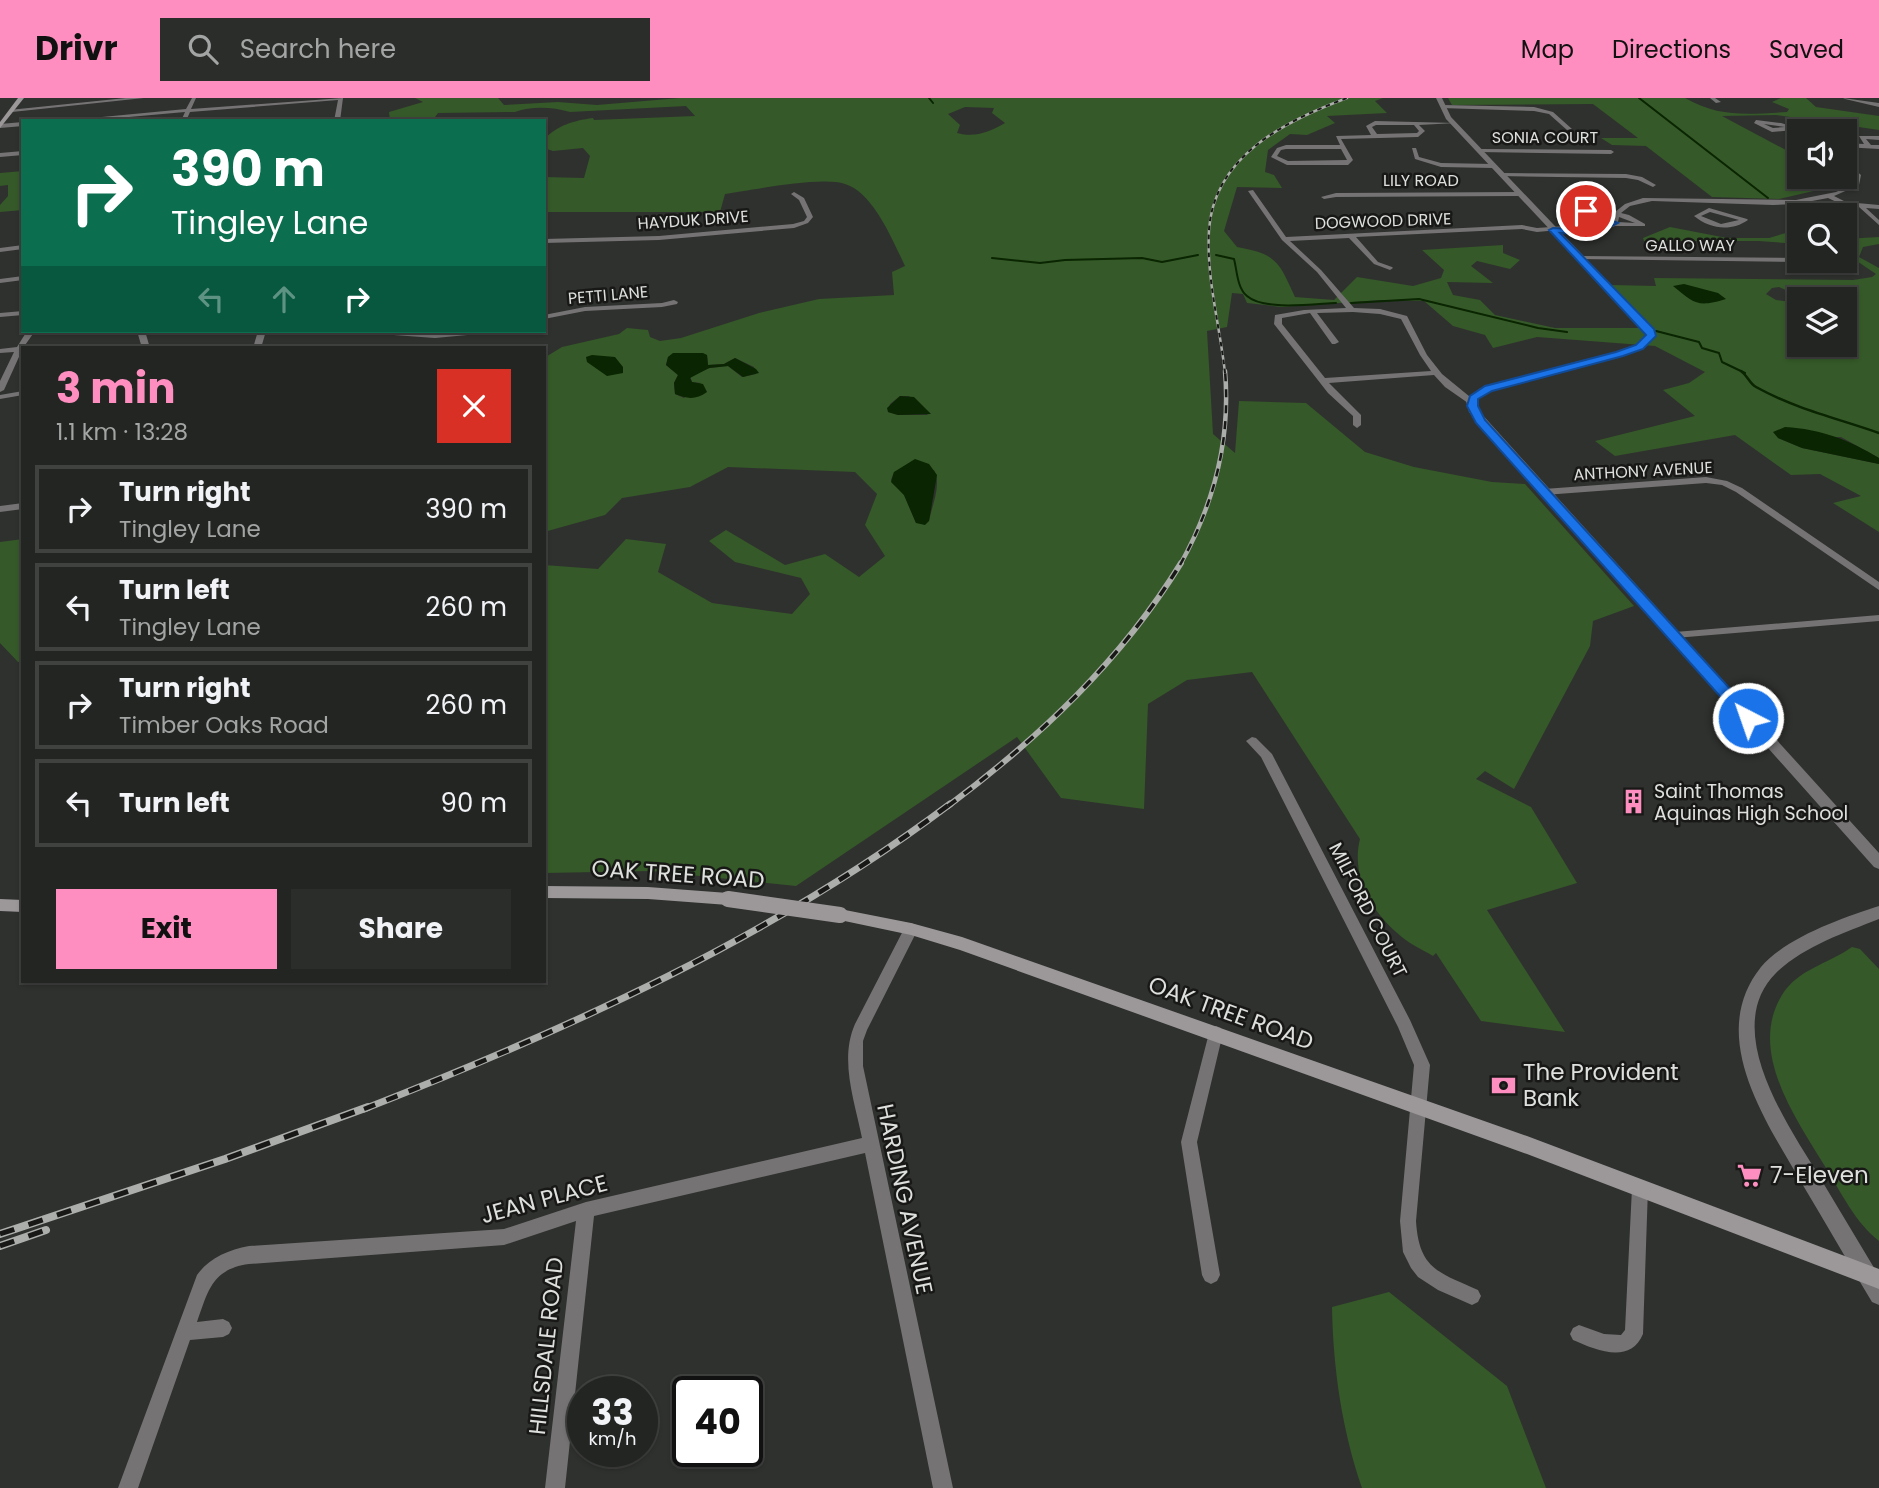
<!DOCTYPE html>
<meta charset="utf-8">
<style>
body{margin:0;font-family:Poppins,sans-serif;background:#2b2d2a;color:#f1f3f6;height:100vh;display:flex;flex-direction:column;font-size:26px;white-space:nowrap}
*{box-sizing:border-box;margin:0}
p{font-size:23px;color:#a3a5a5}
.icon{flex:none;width:38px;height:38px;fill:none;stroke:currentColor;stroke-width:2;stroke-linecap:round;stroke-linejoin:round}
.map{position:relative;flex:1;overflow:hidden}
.panel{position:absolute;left:21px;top:248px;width:525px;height:637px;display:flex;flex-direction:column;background:#232522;border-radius:0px;box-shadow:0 2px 5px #0004,0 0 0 2px #404240}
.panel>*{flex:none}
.hud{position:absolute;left:21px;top:21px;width:525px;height:214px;border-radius:0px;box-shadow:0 2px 5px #0004,0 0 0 2px #404240;background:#0b6e4f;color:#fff;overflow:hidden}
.controls{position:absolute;left:1787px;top:21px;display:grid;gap:14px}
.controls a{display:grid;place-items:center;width:70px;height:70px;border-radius:0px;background:#232522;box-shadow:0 2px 5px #0004,0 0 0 2px #404240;font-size:35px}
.speed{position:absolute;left:567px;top:1278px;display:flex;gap:14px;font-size:35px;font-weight:700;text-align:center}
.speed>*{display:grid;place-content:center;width:91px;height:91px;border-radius:50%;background:#232522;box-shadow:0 2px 5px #0004,0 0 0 2px #404240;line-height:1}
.speed small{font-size:18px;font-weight:400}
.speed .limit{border:4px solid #111;border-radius:10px;background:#fff;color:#111}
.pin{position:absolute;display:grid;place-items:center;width:60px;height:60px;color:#fff;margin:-30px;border:4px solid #fff;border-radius:50%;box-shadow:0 2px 7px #0007}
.me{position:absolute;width:77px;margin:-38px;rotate:319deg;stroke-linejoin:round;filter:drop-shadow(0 0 5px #0008)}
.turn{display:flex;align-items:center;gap:24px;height:147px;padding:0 35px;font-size:32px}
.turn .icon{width:91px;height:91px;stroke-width:2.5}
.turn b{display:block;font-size:49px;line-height:60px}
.lanes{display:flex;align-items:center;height:66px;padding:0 35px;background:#0003;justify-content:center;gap:35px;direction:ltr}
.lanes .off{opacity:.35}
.round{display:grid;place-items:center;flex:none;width:74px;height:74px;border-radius:0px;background:#2b2d2a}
.summary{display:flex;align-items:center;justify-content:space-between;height:119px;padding:0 35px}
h1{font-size:42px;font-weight:700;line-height:52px;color:#fd8ebf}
.button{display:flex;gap:14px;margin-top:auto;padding:14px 35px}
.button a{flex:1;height:80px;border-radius:0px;background:#fd8ebf;color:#111;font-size:28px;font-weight:700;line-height:80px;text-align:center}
.button a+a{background:#2b2d2a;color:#f1f3f6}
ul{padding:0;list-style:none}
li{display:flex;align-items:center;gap:21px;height:88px;margin:0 14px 10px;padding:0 21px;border:4px solid #404240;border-radius:0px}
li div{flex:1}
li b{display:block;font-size:26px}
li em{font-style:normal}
header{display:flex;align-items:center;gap:42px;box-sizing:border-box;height:98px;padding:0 35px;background:#fd8ebf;color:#111}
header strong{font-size:33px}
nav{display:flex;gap:38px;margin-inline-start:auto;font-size:24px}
.search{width:490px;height:63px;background:#2b2d2a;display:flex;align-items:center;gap:18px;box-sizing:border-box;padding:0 24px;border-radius:0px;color:#a3a5a5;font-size:26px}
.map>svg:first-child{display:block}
.green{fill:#355928;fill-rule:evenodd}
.water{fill:#0a2501}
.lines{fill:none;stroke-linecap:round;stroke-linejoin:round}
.stream-far1{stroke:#0a2501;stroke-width:2}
.stream{stroke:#0a2501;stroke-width:2.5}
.minor{fill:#757374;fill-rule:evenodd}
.tertiary{fill:#757374;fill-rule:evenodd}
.secondary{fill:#9c9899;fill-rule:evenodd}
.rail-far4-casing{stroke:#acaeab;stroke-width:2.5}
.rail-far3-casing{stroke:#acaeab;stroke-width:4.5}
.rail-far2-casing{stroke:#acaeab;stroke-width:6}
.rail-far1-casing{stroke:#acaeab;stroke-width:7}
.rail-casing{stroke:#acaeab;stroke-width:8}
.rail-far4{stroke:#181917;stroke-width:2;stroke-dasharray:4.5;stroke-linecap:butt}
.rail-far3{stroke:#181917;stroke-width:2.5;stroke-dasharray:8;stroke-linecap:butt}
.rail-far2{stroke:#181917;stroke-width:3.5;stroke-dasharray:10;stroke-linecap:butt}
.rail-far1{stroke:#181917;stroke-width:4.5;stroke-dasharray:12;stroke-linecap:butt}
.rail{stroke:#181917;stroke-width:5;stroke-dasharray:15;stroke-linecap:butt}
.secondary-bridge{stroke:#9c9899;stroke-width:16}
.route{fill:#1a73e8;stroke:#114b97;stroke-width:2}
.labels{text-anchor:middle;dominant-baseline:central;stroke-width:5;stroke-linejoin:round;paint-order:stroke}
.far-street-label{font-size:16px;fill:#dee0de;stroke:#181917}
.poi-label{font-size:19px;fill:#dee0de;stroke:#181917;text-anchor:start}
.street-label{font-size:19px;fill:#dee0de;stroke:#181917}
.near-street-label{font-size:23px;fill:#dee0de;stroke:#181917}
.near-poi-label{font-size:23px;fill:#dee0de;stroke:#181917;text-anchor:start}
</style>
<header>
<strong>Drivr</strong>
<div class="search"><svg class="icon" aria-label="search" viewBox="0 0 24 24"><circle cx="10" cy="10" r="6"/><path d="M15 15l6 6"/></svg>Search here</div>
<nav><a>Map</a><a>Directions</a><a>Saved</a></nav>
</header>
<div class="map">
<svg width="1879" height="1390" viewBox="0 0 1879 1390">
<rect width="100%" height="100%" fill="#2f312e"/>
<path class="green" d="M415,0H498L504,7L558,4L597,7L680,0H1383L1375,3L1387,15L1327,18L1335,25L1307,37L1290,36L1268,52L1265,74L1274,77L1282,90L1237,89L1224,133L1237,149C1277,156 1279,164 1295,199L1334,202L1357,179L1413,188L1441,180L1444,172L1422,152L1503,147V155L1520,162L1510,171L1477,163L1471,168L1493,185L1447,184L1453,197L1480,202L1495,217L1555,230H1650L1611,187L1656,188L1654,180L1853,182L1872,179L1876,176L1845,155V141L1879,139V146L1863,149L1859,159L1879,170V360L1841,339L1778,340L1802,350L1879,366V434L1833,405L1861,398L1820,376L1791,377L1735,337L1615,358L1595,343L1695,318L1663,292L1689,285L1705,274L1655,248L1537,239L1493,250L1485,237L1453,228L1424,203L1381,202L1282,209L1247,205L1243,196L1232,195L1227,229L1207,233L1213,336L1235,355L1239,303L1306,305L1365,354L1414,369L1492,384L1525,386L1634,508L1593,523L1590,548L1514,691L1485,673L1476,681L1531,709L1577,785L1487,812L1565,934L1481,923L1436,855L1433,858C1421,851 1406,844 1396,834C1370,811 1351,776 1360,741L1252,574L1187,582L1148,606L1144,711L1061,700L1017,639L796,788L652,773L544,775V467L598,471L626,441L666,446L658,474L712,505L792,516L810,496L801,480L735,464L709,443L726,432L785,467L825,456L859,479L885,458L865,427L877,396L855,374L728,369L690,389L622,400L605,417L544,434V260L562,249L619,236L627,230L648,232L650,239L660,243L681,240L759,215L819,201L894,197L892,174L905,168C893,143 873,94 845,86C822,78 752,92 725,96L720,114H544V79L584,80L590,58L583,50L553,53L544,50V41C559,27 572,23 593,20L594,22L695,18L686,8L570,14C552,9 532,8 515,14L438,15L432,23H390L389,14L423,4ZM965,9L994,10L992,15L1005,25C989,34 975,40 957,35L960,27L948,16ZM1779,189L1806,201H1844V247H1799V205L1776,202L1766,196L1772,190ZM677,255L707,257L708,267L724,266L735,260L754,269L756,276L742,279L728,268L710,270L690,278L692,284L701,285L684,300L675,296L674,285L678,277L666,267L668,259ZM900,298H909L928,317H898L888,314L890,306ZM934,372C942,387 932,407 929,423L916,425L904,397L891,382L894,374Z
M1448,0H1685C1720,20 1748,16 1787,14L1789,11L1772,4L1781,0H1806L1816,9L1879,18V32L1776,17L1722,18L1799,59V79H1822L1835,88L1779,101L1712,99L1646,48L1612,47L1601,40H1638L1593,6L1452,7Z
M23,73V112L0,114V107L8,98V87L0,88V75Z
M1670,129L1727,140H1769L1789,134L1799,135V146L1758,143H1644L1643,140Z
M23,441V564H18L0,545V444Z
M1852,849L1860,851L1879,871V1143C1855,1124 1842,1096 1826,1070C1797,1022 1747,954 1782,897C1798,871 1828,866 1852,849Z
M1389,1194L1507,1288L1546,1390H1362C1342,1332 1333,1270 1332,1209Z"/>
<path class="water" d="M1684,186L1718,195L1726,201C1697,210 1694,205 1673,188Z
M673,255H703L707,257L708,267L724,266L735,260L756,271L759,275L743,279L728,268L709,270L690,280L692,284L703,286L707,294C696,302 687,301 675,296L674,285L678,277L666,267L668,259Z
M592,257L615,259L623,269V275L607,278L587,264L586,259Z
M900,298L914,299L931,316L898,317L888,314L887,310Z
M1785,329C1821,331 1849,342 1879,360V366L1802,350L1778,340L1773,334Z
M915,361L929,366L937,377L929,423L925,427L916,425L904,397L891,384L894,374Z"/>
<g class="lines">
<path class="stream-far1" d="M929,0L933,5
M1639,0L1768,100
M1216,157L1234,161C1237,172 1237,190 1247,198C1264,213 1314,206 1336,205
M992,160L1040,165L1065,162L1142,160L1162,164L1198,157
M1351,205L1419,201L1538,230L1567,234
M1656,233L1699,244L1702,250L1719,255L1722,264L1745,275"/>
<path class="stream" d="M1741,273C1748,278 1749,285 1756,289C1796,311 1836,320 1879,335"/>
<path class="minor" d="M126,0H144L12,14L9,12Z
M192,0H196L191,11L343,0L340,23H334L338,2L190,14L186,23H181L185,14L84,23H60L186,11Z
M1710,0H1715L1721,4L1716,5Z
M1843,0L1879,5V9L1845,1Z
M1443,7L1534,9L1553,14L1572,31L1567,32L1549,16L1534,13L1441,10Z
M249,21H272L274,23H247Z
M1756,22L1781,25L1808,33L1794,32L1772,34L1754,25ZM1764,26L1785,29L1773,30Z
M1375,23L1456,25L1419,27L1425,33L1418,39L1341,41L1353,62L1348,67H1287L1271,59L1277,50L1286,47H1340L1336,38L1371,37L1366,28ZM1376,27H1414L1419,33L1417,35L1377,36L1372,29ZM1286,51H1341L1347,62L1288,63L1277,58L1281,52Z
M23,24V28L0,30V26Z
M1859,38H1879V42L1866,41L1871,47H1879V51L1844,49V45L1864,46Z
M1412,50H1416L1419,59L1441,65L1493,66L1496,68L1493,70L1441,69L1415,61Z
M1480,51L1611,52L1614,54L1611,56L1478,54Z
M23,53V57L0,59V55Z
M1844,62L1861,77L1859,87L1834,98L1846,104L1879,107V111L1866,110L1879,122V127L1859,109L1843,107L1828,100L1796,106L1773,107L1652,103L1630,108L1621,115L1629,117L1645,126V128H1615L1594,136L1559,132L1537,134L1522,131L1356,139L1378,164L1392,169L1393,170L1390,172L1374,166L1349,140L1290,143L1321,172L1354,210L1380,211L1407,218L1427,257L1442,276L1475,303L1468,305L1445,289L1434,277L1329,285L1361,317V327L1357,330L1353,327V318L1328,295L1274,226L1275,217L1304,212L1346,210L1317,174L1282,142L1248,93L1253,92L1286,139L1522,127L1537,130L1565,128L1568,130L1593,132L1609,126L1582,116V114L1589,110L1615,114L1625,106L1643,100L1796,102L1836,94L1853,86L1855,77L1844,68ZM1589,115L1590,114L1613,118L1612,122ZM1619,119L1635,125L1618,124ZM1353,214L1380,216L1401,221L1420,257L1431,273L1325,280L1282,226V220L1310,215L1332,246H1335L1339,244L1317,215Z
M1502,75L1626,76L1642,79L1656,87L1653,89L1638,82L1626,80L1500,78Z
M794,94L804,100L813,119L808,125L794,130L659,142L544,145V141L659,138L793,126L804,123L807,119L799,102L791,96Z
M1336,95L1519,94L1522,96L1519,98L1336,99L1324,101L1321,99Z
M1709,110L1747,121L1748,122C1731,134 1710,131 1694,118ZM1710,114L1739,122L1721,126L1701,118Z
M1793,113L1831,115L1834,117L1791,116Z
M23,147V151L0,154V150Z
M1580,158L1799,160V163H1815L1820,165L1817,167L1800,164L1578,161L1577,160Z
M23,178V182L0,185V181Z
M674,202L678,204L677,206L662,209L585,213L544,221V217L585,209L662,205Z
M23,213V217L0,219V215Z
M27,233H35L23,250L4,292L0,294V283L14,254L0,255V251L17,249Z
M137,233H145L150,250H142Z
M258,233H266L261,250H253Z
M362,233L435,236L493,233L489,235L435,240L366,235Z
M23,293V297L0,301V297Z
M1706,379L1727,383L1742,390L1879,484V492L1736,394L1722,387L1706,385L1544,397L1539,394L1544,391Z
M23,405V411L0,414V408Z
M1879,517V523L1675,540L1670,537L1675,534Z
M1252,639L1256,640L1272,656L1410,922L1430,967L1416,1123C1419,1171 1438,1174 1478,1192L1481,1198L1478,1204L1472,1207L1438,1192L1418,1179L1411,1170L1403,1154L1400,1123L1414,967L1398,929L1261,659L1246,643Z
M911,825L916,827L918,831L867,932L863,943V968L953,1390H933L865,1055L594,1118L565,1390H545L576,1123L504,1147L249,1166C212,1171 208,1193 197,1224L223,1221L229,1224L232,1230L229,1236L223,1239L190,1242L138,1390H118L197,1177C209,1160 228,1152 249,1148L504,1131L586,1104L862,1040C855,1004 839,962 855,926L906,827Z
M1216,928L1221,930L1223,935L1197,1044L1220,1177L1217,1183L1211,1186L1205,1183L1202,1177L1181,1044L1209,935L1211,930Z
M1640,1082L1646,1084L1648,1090L1643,1236C1630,1267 1596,1252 1573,1242L1570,1236L1573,1230L1579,1227L1604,1236L1621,1237L1625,1232L1632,1090L1634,1084Z"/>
<path class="tertiary" d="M1436,0H1442L1451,19L1653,231L1655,238L1642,251L1623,258L1485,295L1476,304L1479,313L1879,755V771L1874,769L1469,314L1466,303L1479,291L1617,254L1636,247L1647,237L1646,234L1446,21Z
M1879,808V821C1844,835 1804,848 1776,875C1720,931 1788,1027 1819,1078C1839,1111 1859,1145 1879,1178V1207L1872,1204C1849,1166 1827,1127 1804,1089C1768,1026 1705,939 1761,869C1785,840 1844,819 1879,808Z"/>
<path class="secondary" d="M18,0H24L0,30V24Z
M544,788L648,789L728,795L733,797L736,801L733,805L728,807L648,801L544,800Z
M0,801L23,802V814L0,813Z
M840,811L911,825L962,839L1527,1038L1879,1171V1191L1527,1056L960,852L911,837L835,821L832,817L835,813Z"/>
<defs>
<path id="rail-far4" d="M1225,275C1220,228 1206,180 1209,132C1214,58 1285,23 1347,0"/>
<path id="rail-far3" d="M1180,467C1214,406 1231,343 1225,273"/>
<path id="rail-far2" d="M948,708C1039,640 1121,563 1181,465"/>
<path id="rail-far1" d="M364,1011C569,931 773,839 950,706"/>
<path id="rail" d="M0,1136L225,1061L368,1009
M0,1148L46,1132"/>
</defs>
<use href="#rail-far4" class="rail-far4-casing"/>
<use href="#rail-far3" class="rail-far3-casing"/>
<use href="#rail-far2" class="rail-far2-casing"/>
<use href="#rail-far1" class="rail-far1-casing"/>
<use href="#rail" class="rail-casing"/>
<use href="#rail-far4" class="rail-far4"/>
<use href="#rail-far3" class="rail-far3"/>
<use href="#rail-far2" class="rail-far2"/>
<use href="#rail-far1" class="rail-far1"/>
<use href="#rail" class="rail"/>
<path class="secondary-bridge" d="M728,801L840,817"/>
</g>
<path class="route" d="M1584,111H1589V114L1618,125L1594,137L1560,135L1654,231L1656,238L1643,251L1623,258L1492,293L1478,301V308L1485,322L1753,616L1756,620L1753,624H1743L1476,325L1467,308L1470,298L1485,288L1616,254L1636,247L1646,237L1549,132L1553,130L1593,132L1606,126L1580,114Z"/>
<defs>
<symbol id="building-bare" viewBox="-9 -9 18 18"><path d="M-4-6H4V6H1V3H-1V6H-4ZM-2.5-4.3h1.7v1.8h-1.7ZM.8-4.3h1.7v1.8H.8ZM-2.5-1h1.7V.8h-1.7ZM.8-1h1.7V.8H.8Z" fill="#fd8ebf" stroke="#181917" stroke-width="2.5" paint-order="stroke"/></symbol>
<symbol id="bank-bare" viewBox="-9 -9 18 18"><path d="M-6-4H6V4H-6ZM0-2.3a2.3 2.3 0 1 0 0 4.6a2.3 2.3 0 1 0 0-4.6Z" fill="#fd8ebf" stroke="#181917" stroke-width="2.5" paint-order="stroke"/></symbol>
<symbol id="supermarket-bare" viewBox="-9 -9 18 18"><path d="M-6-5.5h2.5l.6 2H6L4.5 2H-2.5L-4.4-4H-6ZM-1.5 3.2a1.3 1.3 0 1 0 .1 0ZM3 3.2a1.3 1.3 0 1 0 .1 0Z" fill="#fd8ebf" stroke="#181917" stroke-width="2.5" paint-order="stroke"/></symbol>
</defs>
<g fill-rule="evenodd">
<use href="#building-bare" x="1616" y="686" width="35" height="35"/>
<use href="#bank-bare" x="1486" y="970" width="35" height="35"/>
<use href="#supermarket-bare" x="1732" y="1060" width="35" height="35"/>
</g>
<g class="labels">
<g class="far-street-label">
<text x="1545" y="39">SONIA COURT</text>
<text x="1421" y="82">LILY ROAD</text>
<text transform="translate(693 122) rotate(-4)">HAYDUK DRIVE</text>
<text transform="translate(1383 123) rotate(-2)">DOGWOOD DRIVE</text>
<text x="1690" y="147">GALLO WAY</text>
<text transform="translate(608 197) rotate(-5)">PETTI LANE</text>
<text transform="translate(1643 373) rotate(-3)">ANTHONY AVENUE</text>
</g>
<g class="poi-label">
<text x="1654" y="693">Saint Thomas<tspan x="1654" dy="22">Aquinas High School</tspan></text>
</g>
<g class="street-label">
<text transform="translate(1368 812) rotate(63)">MILFORD COURT</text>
</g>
<g class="near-street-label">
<text transform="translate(678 776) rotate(4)">OAK TREE ROAD</text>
<text transform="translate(1231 915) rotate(20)">OAK TREE ROAD</text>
<text transform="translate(544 1101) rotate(-15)">JEAN PLACE</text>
<text transform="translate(905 1101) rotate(78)">HARDING AVENUE</text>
<text transform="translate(546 1248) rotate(-84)">HILLSDALE ROAD</text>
</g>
<g class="near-poi-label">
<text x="1523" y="974">The Provident<tspan x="1523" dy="26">Bank</tspan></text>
<text x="1770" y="1077">7-Eleven</text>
</g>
</g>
</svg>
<div class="controls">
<a><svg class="icon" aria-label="sound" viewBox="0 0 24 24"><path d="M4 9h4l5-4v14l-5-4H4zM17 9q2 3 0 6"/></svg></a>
<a><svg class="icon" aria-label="search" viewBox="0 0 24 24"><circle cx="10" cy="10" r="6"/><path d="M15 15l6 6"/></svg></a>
<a><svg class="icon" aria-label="layers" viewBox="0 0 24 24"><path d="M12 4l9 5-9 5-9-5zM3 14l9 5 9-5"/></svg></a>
</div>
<div class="speed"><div>33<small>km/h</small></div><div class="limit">40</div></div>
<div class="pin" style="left:1586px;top:113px;background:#d93025"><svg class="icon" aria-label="arrive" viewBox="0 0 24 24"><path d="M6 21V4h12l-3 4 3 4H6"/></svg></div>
<svg class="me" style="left:1748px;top:620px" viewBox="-20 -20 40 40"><circle r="17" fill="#1a73e8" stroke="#fff" stroke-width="3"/><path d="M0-11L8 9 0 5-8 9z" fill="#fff"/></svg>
<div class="hud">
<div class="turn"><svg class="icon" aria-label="right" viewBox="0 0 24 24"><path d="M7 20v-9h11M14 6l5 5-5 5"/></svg><div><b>390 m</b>Tingley Lane</div></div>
<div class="lanes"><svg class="icon off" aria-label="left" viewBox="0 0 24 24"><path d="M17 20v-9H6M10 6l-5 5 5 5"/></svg><svg class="icon off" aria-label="ahead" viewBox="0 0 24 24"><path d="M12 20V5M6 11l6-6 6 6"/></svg><svg class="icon" aria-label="right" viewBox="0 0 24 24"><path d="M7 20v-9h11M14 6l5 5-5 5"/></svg></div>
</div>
<section class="panel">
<div class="summary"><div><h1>3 min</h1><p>1.1 km · 13:28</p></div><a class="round" style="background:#d93025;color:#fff"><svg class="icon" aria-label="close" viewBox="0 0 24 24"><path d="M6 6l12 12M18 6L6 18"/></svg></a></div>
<ul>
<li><svg class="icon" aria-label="right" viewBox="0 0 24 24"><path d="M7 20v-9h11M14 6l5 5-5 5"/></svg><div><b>Turn right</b><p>Tingley Lane</p></div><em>390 m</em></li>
<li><svg class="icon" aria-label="left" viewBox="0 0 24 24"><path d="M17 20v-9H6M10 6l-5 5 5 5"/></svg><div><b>Turn left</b><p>Tingley Lane</p></div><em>260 m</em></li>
<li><svg class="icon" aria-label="right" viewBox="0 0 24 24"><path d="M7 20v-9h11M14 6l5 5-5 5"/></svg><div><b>Turn right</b><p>Timber Oaks Road</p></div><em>260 m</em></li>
<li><svg class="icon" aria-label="left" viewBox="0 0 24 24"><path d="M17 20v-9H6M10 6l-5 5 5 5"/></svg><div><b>Turn left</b></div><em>90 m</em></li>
</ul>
<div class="button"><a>Exit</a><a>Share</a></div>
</section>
</div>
